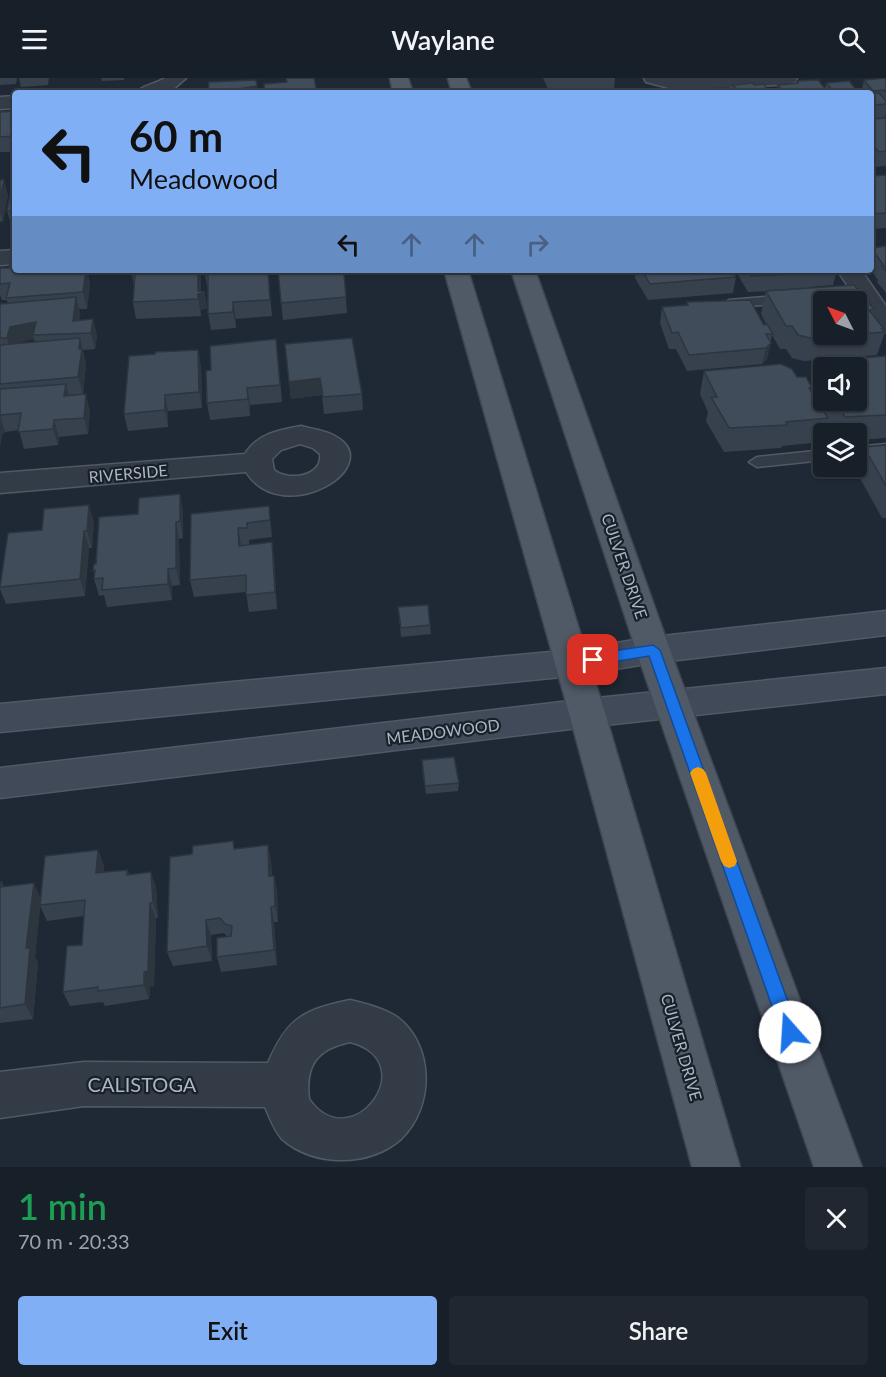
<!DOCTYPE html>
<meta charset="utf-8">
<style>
body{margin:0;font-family:Lato,sans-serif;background:#202730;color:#f1f3f6;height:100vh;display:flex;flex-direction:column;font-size:22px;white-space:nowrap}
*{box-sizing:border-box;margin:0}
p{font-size:20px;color:#9ea2a8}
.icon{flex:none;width:33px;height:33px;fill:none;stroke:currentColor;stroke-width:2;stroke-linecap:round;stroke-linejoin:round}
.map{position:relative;height:1089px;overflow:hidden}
.panel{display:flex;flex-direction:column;background:#171f28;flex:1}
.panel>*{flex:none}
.top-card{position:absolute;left:12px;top:12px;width:862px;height:183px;border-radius:6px;box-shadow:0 2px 4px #0004,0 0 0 2px #363d45;background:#80aff5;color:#111;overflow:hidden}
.needle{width:39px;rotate:312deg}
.controls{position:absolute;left:813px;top:213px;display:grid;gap:12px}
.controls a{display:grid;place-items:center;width:54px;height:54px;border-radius:6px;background:#171f28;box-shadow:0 2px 4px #0004,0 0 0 2px #363d45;font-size:30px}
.pin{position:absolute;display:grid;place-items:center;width:51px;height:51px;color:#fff;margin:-26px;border-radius:12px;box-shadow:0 3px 9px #0006}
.me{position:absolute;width:66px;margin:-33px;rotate:341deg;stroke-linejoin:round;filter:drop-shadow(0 0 4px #0008)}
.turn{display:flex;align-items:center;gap:21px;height:126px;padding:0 18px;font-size:27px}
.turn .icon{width:78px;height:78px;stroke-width:2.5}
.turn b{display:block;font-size:42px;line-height:51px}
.lanes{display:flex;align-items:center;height:57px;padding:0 18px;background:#0003;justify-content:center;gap:30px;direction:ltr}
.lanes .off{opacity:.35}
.round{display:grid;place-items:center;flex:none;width:63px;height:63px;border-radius:6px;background:#202730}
.summary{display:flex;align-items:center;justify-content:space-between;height:102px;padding:0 18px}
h1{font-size:36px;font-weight:600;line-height:45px;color:#1e9e55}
.button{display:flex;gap:12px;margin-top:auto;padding:12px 18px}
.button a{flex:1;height:69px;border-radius:6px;background:#80aff5;color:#111;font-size:24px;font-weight:600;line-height:69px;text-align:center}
.button a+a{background:#202730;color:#f1f3f6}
header{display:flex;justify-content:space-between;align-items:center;height:78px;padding:0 18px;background:#171f28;font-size:27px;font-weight:600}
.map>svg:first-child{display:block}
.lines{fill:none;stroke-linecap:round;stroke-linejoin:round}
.lane-casing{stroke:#505964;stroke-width:3}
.street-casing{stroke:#505964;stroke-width:3}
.secondary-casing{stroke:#505964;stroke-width:3}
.primary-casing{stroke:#3c444f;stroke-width:3}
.lane{fill:#333b46;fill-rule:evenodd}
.street{fill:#333b46;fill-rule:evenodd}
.secondary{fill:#414a59;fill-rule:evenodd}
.primary{fill:#505a66;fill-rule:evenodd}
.wall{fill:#37414d;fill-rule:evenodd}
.shaded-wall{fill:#2d353f}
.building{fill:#404c5a;stroke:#2d353f;stroke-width:1.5;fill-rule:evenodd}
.route{fill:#1a73e8;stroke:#114b97;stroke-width:1.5}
.slow{fill:#f59e0b}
.labels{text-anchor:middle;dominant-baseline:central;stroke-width:4.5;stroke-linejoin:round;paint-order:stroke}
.street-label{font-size:16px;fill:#adb6c3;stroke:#18202a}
.near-street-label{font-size:20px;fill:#adb6c3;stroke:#18202a}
</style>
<header><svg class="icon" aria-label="menu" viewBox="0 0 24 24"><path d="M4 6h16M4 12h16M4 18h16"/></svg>Waylane<svg class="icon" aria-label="search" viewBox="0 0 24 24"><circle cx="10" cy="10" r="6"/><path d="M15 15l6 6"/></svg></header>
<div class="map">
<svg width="886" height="1089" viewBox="0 0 886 1089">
<rect width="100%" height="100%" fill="#1f2935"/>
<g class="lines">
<defs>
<path id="lane" d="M788,217L793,218L795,221L793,224L729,230L722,226L729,222Z
M886,366V376L856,379V369Z
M824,372V382L757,389L749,384L757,379Z"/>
<path id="street" d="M165,0H186L170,14L136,15C142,7 156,6 165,0Z
M644,0H797L795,4L788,6L680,13L646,4Z
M15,18V30L0,31V19Z
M15,172V186L0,187V173Z
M837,192H861L886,228V254L877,251Z
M301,348C311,351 323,352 333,357C391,386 284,453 246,394L0,415V395L245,376C257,356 279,352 301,348ZM300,366L313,370L320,376C323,398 289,404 274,392L272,381L281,372Z
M350,922C366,926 383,930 397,939C435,967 434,1030 401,1061C369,1089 314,1089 282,1061C274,1052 270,1040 265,1029L84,1028L0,1040V994L84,984L268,985C287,940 303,932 350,922ZM350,964C425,983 352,1082 309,1021C305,987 317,971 350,964Z"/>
<path id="secondary" d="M886,533V557L653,585L572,598L0,654V626L572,572L653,559Z
M886,590V616L587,649L0,720V690L587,621Z"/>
<path id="primary" d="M390,0H408L413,15H393Z
M448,0H466L472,15H452Z
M444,192H468L605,635L740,1089H692L569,635Z
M511,192H535L670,572L862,1089H814L636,572Z"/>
</defs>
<use href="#lane" class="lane-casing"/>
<use href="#street" class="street-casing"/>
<use href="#secondary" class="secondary-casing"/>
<use href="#primary" class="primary-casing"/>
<use href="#lane" class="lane"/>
<use href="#street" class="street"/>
<use href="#secondary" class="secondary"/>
<use href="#primary" class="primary"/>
</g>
<path class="wall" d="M0,0H17L16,6L0,7Z
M19,0H49L48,7L21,9Z
M101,0H124V2L102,3Z
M543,0H615L614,12L567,15H562L560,12L549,13Z
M886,0V35L885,40H886V88L875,89L872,85V15H861L864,2Z
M797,3L825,10L826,5L859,15H776L778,7L796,5Z
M733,7H754L769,15H704V11L732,13Z
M0,32L1,34L15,33V74H0Z
M886,97V150L872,151V98Z
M15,100V149H12L7,133Z
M0,102L8,117L3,143L0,144Z
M886,168V215L877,204L878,202L871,192H872V170Z
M0,190L15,192H87L90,206L87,231H79L80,236L79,243L93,241L97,258L95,271L83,272L86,287L83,316L69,317L90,333L88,356L59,359L58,367L24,371L19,352L5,354L2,357L0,368V226H8L7,222H2L0,217ZM34,261L35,264L15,265Z
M132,192H200L201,213L207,230L201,232V238L136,241L133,224L134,207L132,197Z
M278,192H342L343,196H344L347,235L283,242Z
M636,192H732L736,199L733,215L648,222L635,200Z
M735,192H837L833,207L809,209V210L874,231L873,236L884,251V253L885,254L877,277L804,283L792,280L786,271H780L772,257L767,281L762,286L687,293L676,271H669L660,245L662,229L686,227L687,224L764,247L766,246L761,236L766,213H773L748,214Z
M205,197L269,205L272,238L236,241V250L211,252L208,236V213Z
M285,266L362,316L363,332L324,336L322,317L291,321Z
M198,272L201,289L202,330L168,333V349L128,353L124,336Z
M278,278L282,324L250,327V338L210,342L207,325L211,292Z
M886,278V360L856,362V356H834L827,343L821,364L782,368L781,370L724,374L706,343L708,334L700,316L704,293L797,299L812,310L811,313L812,315V312L819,289ZM824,290L856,322H824Z
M886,367V440H882L856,393L864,369Z
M269,428L272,459L249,462V467L272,464L274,481L277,531L249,534L246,514L194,519L190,502L191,436Z
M183,433V460L179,461L180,507L172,508V522L107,529L104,517L99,518L94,501L95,497L93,492L96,486Z
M94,444L92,470H89L85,518L6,526L0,511V504L42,452Z
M398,529L430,547L431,556L401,559Z
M422,682L459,705L458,713L426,716L422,690Z
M235,771L271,782L272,798H274L277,813L278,844H274L277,887L221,894L217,879L227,859L224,855L211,857L212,883L173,888L167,874Z
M98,772L104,788V794L127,792L129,796L156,809L158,840H156L154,908L150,909L149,921L105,928L103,924L70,928L63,914L82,867L84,838L47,843L40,828L35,879L38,885L33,941L0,945V804H2L4,809L41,820Z"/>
<path class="shaded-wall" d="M257,8L258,15H239L238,11Z
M4,102L8,117L3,143L0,134V119Z
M84,192H87L90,206L87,231L83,214Z
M198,192H200L201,197V215L205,214L207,230L201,232V238L198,221Z
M76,219L80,236L77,255L73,243Z
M233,224L236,241V250L233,234Z
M93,241L97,258L95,271L91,255Z
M36,244L33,257L34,261L15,265L12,276L7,260L10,249Z
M80,260L86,287L83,316L78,299Z
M771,265L767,281L762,286L766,270Z
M198,272L201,289L202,330L199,314Z
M320,300L322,317L291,321L289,304Z
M66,306L70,322L64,318Z
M247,310L250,327V338L248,321Z
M86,316L90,333L88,356L84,340Z
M165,317L168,333V349L165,332Z
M0,337L5,354L2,357L0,368Z
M54,342L59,359L58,367L53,351Z
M180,416L183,433V460L180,443Z
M89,427L94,444L92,470L87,453Z
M269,428L271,445L272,459L270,442Z
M176,444L179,461L180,507L176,490Z
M238,450L241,467L239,468Z
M84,453L89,470L85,518L80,501Z
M272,464L274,481L277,531L275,514Z
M168,491L172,508V522L168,506Z
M268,767L271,782L272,813L269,798Z
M98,772L104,788L103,811L96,795Z
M151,794L156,809L158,840L153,824Z
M274,798L277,813L278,844L275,828Z
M34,805L41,821L35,879L38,885L33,941L25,926L26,870Z
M150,825L156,840L154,908L150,909L149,921L144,907Z
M271,829L274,844L277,887L274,872Z
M206,842L211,857L212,883L207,868Z"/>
<path class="building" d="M286,0H314L317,15H265L264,6L287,4Z
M886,0V14L884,12L873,13L864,2Z
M256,2L257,8L238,11V15H208L209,4Z
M818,2L829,15H784L778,7L798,5L797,3Z
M849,3L859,15H835L826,5Z
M753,5L754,7L764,6L769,15H739L733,7Z
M729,10L733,15H708L704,11Z
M689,12L691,15H648V14Z
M640,13L641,15H625Z
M200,14V15H180Z
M872,15H879L886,23V26L872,27Z
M15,33V58L0,59V34Z
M886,40V73L879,74L872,66V41Z
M886,97V135L872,136V98Z
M14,100H15V133H7Z
M0,102H4L0,119Z
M886,168V193L882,188H884L872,171V170Z
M15,185V192H86L83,214L6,220L10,205L0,206V190H9L10,186Z
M132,192H198V213L205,214L198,216V221L133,224L135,196L132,197Z
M205,192H268L270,222L233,224V234L208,236V197H205Z
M278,192H339L340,195L344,196L346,219L281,225Z
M642,192H732L736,199L650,206Z
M748,192H823L811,193L813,195L751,198Z
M854,207L874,231L869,232L884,251H882L885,254L810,260L798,257L792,248H786L766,213ZM824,224H856V256H824Z
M76,219L73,243L93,241L91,255L33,257L36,244L10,249L7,260H0V226Z
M750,222L764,247L767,246L773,256H766L771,265L766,270L689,277L678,254L672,255L662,229L688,227L687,224Z
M80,260L79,271H82L78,299L0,306V267Z
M352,260L362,316L323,319L320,300L289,304L285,266Z
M276,261L280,307L247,310L248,321L207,325L206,293L211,292L210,268Z
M198,272L199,314L165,317V332L124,336L129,278L155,276V274Z
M886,278V337L845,339L836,322H856V290H824V297L819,289L823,283Z
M781,286L792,291L797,299H806L812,310H809L828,340L786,344L787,347L729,350L711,319H717L704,293Z
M817,298H824V309H823Z
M66,306L64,318L86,316L84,340L54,342L53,351L18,354L21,335L0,337V311Z
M886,367V408L864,369Z
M180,416V443L176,444V490L168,491V506L102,512L103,500L94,501L95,492H93L94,486H96L99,439L138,436L139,420Z
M89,427L87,453H84L80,501L0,509L8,455L42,452L44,431Z
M269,428L270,442L247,445V450H238L239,468L272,464L275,514L246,517V497L190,502L191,436Z
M428,527L430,547L401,550L398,529Z
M454,679L459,705L425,708L422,682Z
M233,763L234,771L268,767L269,798H274L275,828L271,829L274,872L217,879V860L231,858L232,848L225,846L220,840L206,842L207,868L167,874L170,779L192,776L193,768Z
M98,772L96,795L127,792V797L151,794L153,824L150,825L148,893L144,894V907L98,913V909L63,914L67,868L82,867L85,822L40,827L45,778Z
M0,804H2L1,809L34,805L26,870H30L25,926L0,930Z"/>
<path class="route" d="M653,567L660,572L799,954L796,960L790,963L784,960L781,954L649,578L593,587L586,582L593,576Z"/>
<path class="slow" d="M698,689L703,691L706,695L737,783L735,788L729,790L724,788L721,783L690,695L693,691Z"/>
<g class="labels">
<g class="street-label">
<text transform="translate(128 395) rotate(-5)">RIVERSIDE</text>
<text transform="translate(625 488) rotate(71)">CULVER DRIVE</text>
<text transform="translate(443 653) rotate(-7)">MEADOWOOD</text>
<text transform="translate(682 969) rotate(74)">CULVER DRIVE</text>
</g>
<g class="near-street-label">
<text x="142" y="1006">CALISTOGA</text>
</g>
</g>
</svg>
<div class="controls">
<a><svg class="needle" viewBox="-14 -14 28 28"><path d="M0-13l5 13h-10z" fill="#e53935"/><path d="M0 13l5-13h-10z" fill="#9ea2a8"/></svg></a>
<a><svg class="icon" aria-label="sound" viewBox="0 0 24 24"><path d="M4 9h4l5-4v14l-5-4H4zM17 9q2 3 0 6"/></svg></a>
<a><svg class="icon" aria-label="layers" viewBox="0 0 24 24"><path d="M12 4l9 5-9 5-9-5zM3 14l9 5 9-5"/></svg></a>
</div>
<div class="pin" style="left:593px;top:582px;background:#d93025"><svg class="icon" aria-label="arrive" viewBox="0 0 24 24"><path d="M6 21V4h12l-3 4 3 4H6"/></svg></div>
<svg class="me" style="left:790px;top:954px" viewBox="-20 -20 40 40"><circle r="19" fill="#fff"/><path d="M0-13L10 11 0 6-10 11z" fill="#1a73e8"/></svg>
<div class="top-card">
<div class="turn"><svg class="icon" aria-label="left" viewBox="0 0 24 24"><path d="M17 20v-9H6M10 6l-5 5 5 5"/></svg><div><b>60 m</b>Meadowood</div></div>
<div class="lanes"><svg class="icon" aria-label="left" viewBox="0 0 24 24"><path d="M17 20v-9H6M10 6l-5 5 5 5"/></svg><svg class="icon off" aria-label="ahead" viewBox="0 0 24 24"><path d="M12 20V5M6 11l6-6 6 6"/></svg><svg class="icon off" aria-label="ahead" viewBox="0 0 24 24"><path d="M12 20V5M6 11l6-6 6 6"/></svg><svg class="icon off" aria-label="right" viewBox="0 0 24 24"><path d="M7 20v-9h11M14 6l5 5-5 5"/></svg></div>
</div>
</div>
<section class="panel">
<div class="summary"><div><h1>1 min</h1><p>70 m · 20:33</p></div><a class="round"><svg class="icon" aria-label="close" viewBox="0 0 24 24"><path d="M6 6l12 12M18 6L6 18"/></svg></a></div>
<div class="button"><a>Exit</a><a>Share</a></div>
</section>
